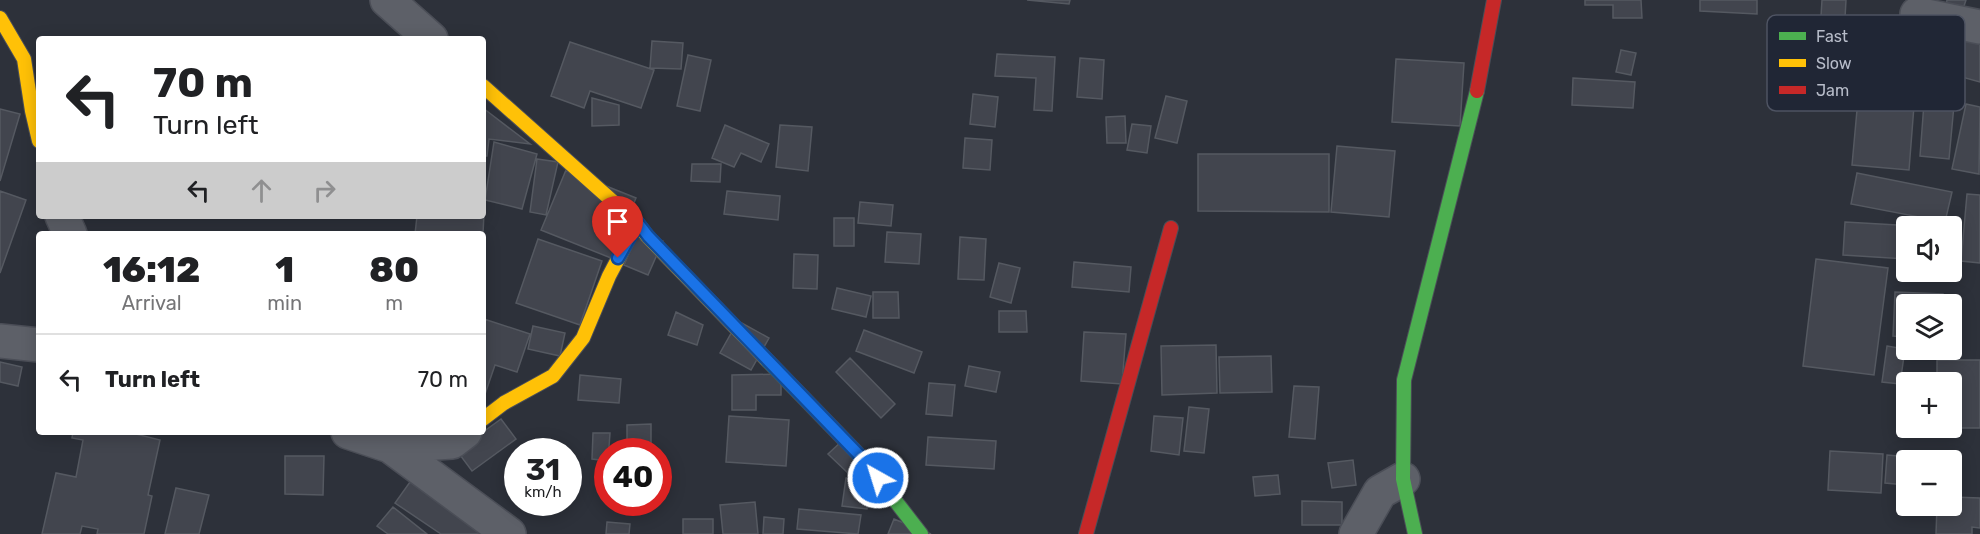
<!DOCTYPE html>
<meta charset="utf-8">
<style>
body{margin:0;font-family:Rubik,sans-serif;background:#f6f6f6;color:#202124;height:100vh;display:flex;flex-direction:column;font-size:22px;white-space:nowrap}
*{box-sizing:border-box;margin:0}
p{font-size:20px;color:#757577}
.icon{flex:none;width:33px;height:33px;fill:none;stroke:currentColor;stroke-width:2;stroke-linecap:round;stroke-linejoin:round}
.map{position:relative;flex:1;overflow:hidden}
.sheet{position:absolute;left:36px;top:231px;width:450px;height:204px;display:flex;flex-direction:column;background:#fff;border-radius:6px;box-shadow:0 3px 15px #0003}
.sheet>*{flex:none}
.guide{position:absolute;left:36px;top:36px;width:450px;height:183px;border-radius:6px;box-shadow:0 3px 15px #0003;background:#fff;color:#202124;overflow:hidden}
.fabs{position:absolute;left:1896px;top:216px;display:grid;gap:12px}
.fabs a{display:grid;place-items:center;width:66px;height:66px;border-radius:6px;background:#fff;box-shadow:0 3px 15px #0003;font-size:30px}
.speed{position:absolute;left:504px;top:438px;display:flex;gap:12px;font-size:30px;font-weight:700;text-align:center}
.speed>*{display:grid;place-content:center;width:78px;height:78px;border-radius:50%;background:#fff;box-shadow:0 3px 15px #0003;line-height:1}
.speed small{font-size:15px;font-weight:400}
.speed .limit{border:9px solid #d22;background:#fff;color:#111}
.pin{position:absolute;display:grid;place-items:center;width:51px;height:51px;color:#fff;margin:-62px -26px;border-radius:50% 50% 50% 0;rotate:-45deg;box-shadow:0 0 6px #0007}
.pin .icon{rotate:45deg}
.me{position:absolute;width:66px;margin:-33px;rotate:321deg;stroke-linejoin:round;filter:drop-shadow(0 0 4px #0008)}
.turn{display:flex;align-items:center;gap:21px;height:126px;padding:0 18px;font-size:27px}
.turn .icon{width:78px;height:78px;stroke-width:2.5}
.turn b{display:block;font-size:42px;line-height:51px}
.lanes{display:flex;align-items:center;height:57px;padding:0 18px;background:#0003;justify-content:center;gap:30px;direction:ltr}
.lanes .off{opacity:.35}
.eta{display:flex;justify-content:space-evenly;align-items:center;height:102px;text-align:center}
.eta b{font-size:36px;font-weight:800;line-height:42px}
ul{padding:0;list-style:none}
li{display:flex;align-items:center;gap:18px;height:90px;padding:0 18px;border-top:2px solid #e0e0e0}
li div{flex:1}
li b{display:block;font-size:22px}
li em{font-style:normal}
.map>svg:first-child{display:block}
.building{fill:#42454e;stroke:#555961;stroke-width:1.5}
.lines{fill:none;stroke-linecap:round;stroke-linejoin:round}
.street-casing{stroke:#4b4e57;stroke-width:36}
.fast-casing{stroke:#4b4e57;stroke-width:16}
.slow-casing{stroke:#4b4e57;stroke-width:16}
.jam-casing{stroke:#4b4e57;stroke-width:16}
.street{stroke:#5d6068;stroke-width:33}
.fast{stroke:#4caf50;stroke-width:14}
.slow{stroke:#ffc107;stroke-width:14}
.jam{stroke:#c62828;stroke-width:14}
.route-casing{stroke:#114b97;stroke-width:15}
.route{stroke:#1a73e8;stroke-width:10}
.key{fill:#202635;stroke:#4e5362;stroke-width:1.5}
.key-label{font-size:16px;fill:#b8bdca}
</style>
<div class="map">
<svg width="1980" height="534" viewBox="0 0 1980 534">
<rect width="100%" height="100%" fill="#2d313a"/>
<path class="building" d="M1027,0H1070L1069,4Z
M1585,0H1641L1642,18H1613V5H1585Z
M1700,0H1757V14L1700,11Z
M1822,0H1846L1845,18L1821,16Z
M1947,0H1966L1963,9L1946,5Z
M1963,30L1980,35V82L1951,74Z
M652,41L683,43L681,69L650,68Z
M570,42L654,70L641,108L590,91L584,108L551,96Z
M1621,50L1636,53L1631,75L1616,72Z
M997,54L1055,57L1052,111L1034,110L1036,78L995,76Z
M688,55L711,60L700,111L677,106Z
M1080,58L1104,60L1102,99L1077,97Z
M1396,59L1464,63L1460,126L1392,122Z
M1573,78L1635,82L1633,108L1572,105Z
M1859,88L1915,93L1909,170L1852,165Z
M973,94L998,97L995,127L970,124Z
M1166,96L1187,101L1177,143L1155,138Z
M592,98L619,105V125L592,126Z
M1924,103L1954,105L1949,159L1920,156Z
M1966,104L1980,107L1979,174L1952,169Z
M483,108L530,144L489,139L487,156H483Z
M0,109L20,114L0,181Z
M1125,116L1126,143H1107L1106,117Z
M1132,124L1151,126L1147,153L1127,150Z
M725,125L769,144L761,162L741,153L734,167L712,158Z
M780,125L812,127L808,171L776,167Z
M965,138L992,140L990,170L963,168Z
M494,142L537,154L522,209L485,200Z
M1337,146L1395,151L1389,217L1331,212Z
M1198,154H1329V212L1198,211Z
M537,159L558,162L546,215L530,212Z
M692,164H721L720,182L691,181Z
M566,170L636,198L611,258L541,230Z
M1857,173L1952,192L1945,222L1851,204Z
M0,191L26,200L0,273Z
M727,191L780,196L778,220L724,214Z
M1967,194L1980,195V263L1961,261Z
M860,202L893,205L891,226L858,223Z
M483,213H484L483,234H415L417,216H483Z
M834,218H854V246H834Z
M1845,222L1915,226H1906V259L1843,255Z
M639,230L663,241L648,275L624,265Z
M887,232L921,234L919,264L885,262Z
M960,237L986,239L984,280L958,279Z
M538,239L602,261L580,325L516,303Z
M794,254L818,255L817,289L793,288Z
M1816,259L1888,268L1874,375L1803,366Z
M1074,262L1131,267L1129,292L1072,287Z
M999,263L1020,268L1011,303L990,297Z
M837,288L871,296L866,317L832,309Z
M873,292H898L899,318H873Z
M1895,292L1943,294L1942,304H1906V337L1893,336Z
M999,311H1026L1027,332H999Z
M676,312L703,325L697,345L668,335Z
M484,319L530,334L517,372L495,365L483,400Z
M738,321L769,338L751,370L720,353Z
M533,326L565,333L560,356L528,349Z
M864,330L922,352L914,373L856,351Z
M1084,332L1126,334L1122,384L1081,381Z
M1216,345L1217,393L1162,395L1161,346Z
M1887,346L1905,349L1900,384L1882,382Z
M1271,356L1272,392L1220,393L1219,357Z
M850,358L895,404L881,418L836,372Z
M1937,360H1980V428H1937H1952V382H1937Z
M0,362L22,367L18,386L0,382Z
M969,366L1000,372L996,392L965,386Z
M781,374V395H756V410H732V375Z
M580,375L621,379L619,403L578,400Z
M929,383L955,385L952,416L926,414Z
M1294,386L1319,387L1315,439L1289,437Z
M1189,407L1209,409L1204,453L1184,451Z
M1902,415H1906V428H1935V436L1901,435Z
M729,416L789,420L786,466L726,462Z
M1154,416L1183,418L1179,455L1151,451Z
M501,419L516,439L472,471L457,451Z
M651,424V452H627V425Z
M73,432H128L160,440L148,495L152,496L144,534H97L98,529L82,526L80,534H42L56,473L76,477L83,440L72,438Z
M593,433H610L608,461L592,459Z
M928,437L996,441L994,469L926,465Z
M842,441L863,462L850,475L828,454Z
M1830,451L1883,454L1881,493L1828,490Z
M1887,455L1909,457V460H1906V485L1885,483Z
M285,456H324L323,495L285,494Z
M1353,460L1356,485L1332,488L1328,463Z
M1278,475L1280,494L1255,496L1253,477Z
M846,478L870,480L867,509L842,506Z
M410,482L481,531L479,534H441L395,503Z
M176,488L209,495L199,534H165Z
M1952,497L1980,498V528L1972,527V534H1936L1937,506H1952Z
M1302,501L1342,502V525H1302Z
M755,502L758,534H723L720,505Z
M393,507L427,534H388L377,526Z
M799,509L861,515L858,534L797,529Z
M764,517L784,519L783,534H763Z
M683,519H713V534H683Z
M894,519L931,534H888Z
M607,522L630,524L629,534H606Z"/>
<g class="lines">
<defs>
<path id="street" d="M387,0L431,39
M1917,14L1980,27
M62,216L70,234
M0,341L39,345
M348,432L390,446L509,534
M390,446L452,442L465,432
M1356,534L1380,492L1403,479"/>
<path id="fast" d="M766,359L863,459L921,534
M1415,534L1403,479L1404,380L1477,91"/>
<path id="slow" d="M0,18L24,59L32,111L39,141
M483,86L637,223L647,236L766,359
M483,419L504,403L553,376L583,338L609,276L637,223"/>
<path id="jam" d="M1477,91L1494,0
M1086,534L1171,228"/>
</defs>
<use href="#street" class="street-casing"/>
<use href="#fast" class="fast-casing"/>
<use href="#slow" class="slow-casing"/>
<use href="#jam" class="jam-casing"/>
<use href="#street" class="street"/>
<use href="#fast" class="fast"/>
<use href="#slow" class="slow"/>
<use href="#jam" class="jam"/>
</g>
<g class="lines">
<defs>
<path id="route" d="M618,258L638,223L648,236L863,459L878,478"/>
</defs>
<use href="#route" class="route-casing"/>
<use href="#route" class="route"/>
</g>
<rect x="1767" y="15" width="198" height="96" rx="9" class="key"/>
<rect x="1779" y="32" width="27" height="8" fill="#4caf50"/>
<rect x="1779" y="59" width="27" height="8" fill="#ffc107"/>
<rect x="1779" y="86" width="27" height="8" fill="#c62828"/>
<g class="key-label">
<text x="1816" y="42">Fast</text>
<text x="1816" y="69">Slow</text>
<text x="1816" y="96">Jam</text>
</g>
</svg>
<div class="fabs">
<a><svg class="icon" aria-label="sound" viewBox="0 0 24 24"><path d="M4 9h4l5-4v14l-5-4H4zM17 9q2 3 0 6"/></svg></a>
<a><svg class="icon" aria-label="layers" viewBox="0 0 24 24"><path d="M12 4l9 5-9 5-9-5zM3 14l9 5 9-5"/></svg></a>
<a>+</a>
<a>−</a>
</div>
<div class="speed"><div>31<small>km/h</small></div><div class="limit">40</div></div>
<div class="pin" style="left:618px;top:258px;background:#d93025"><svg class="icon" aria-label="arrive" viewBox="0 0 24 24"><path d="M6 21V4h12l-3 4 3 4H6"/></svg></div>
<svg class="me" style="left:878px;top:478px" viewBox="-20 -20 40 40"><circle r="17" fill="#1a73e8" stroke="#fff" stroke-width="3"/><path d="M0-11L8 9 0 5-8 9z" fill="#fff"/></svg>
<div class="guide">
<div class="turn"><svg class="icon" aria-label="left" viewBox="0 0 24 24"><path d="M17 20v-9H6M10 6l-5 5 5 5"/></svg><div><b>70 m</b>Turn left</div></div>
<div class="lanes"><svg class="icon" aria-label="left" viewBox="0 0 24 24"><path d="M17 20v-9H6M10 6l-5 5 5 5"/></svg><svg class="icon off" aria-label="ahead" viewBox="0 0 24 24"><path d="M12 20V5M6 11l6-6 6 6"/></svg><svg class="icon off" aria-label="right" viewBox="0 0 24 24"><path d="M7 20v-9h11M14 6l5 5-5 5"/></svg></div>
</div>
<section class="sheet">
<div class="eta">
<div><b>16:12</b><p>Arrival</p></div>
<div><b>1</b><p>min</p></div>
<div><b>80</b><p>m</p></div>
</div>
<ul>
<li><svg class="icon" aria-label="left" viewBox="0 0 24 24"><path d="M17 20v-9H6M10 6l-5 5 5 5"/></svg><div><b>Turn left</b></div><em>70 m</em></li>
</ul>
</section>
</div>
